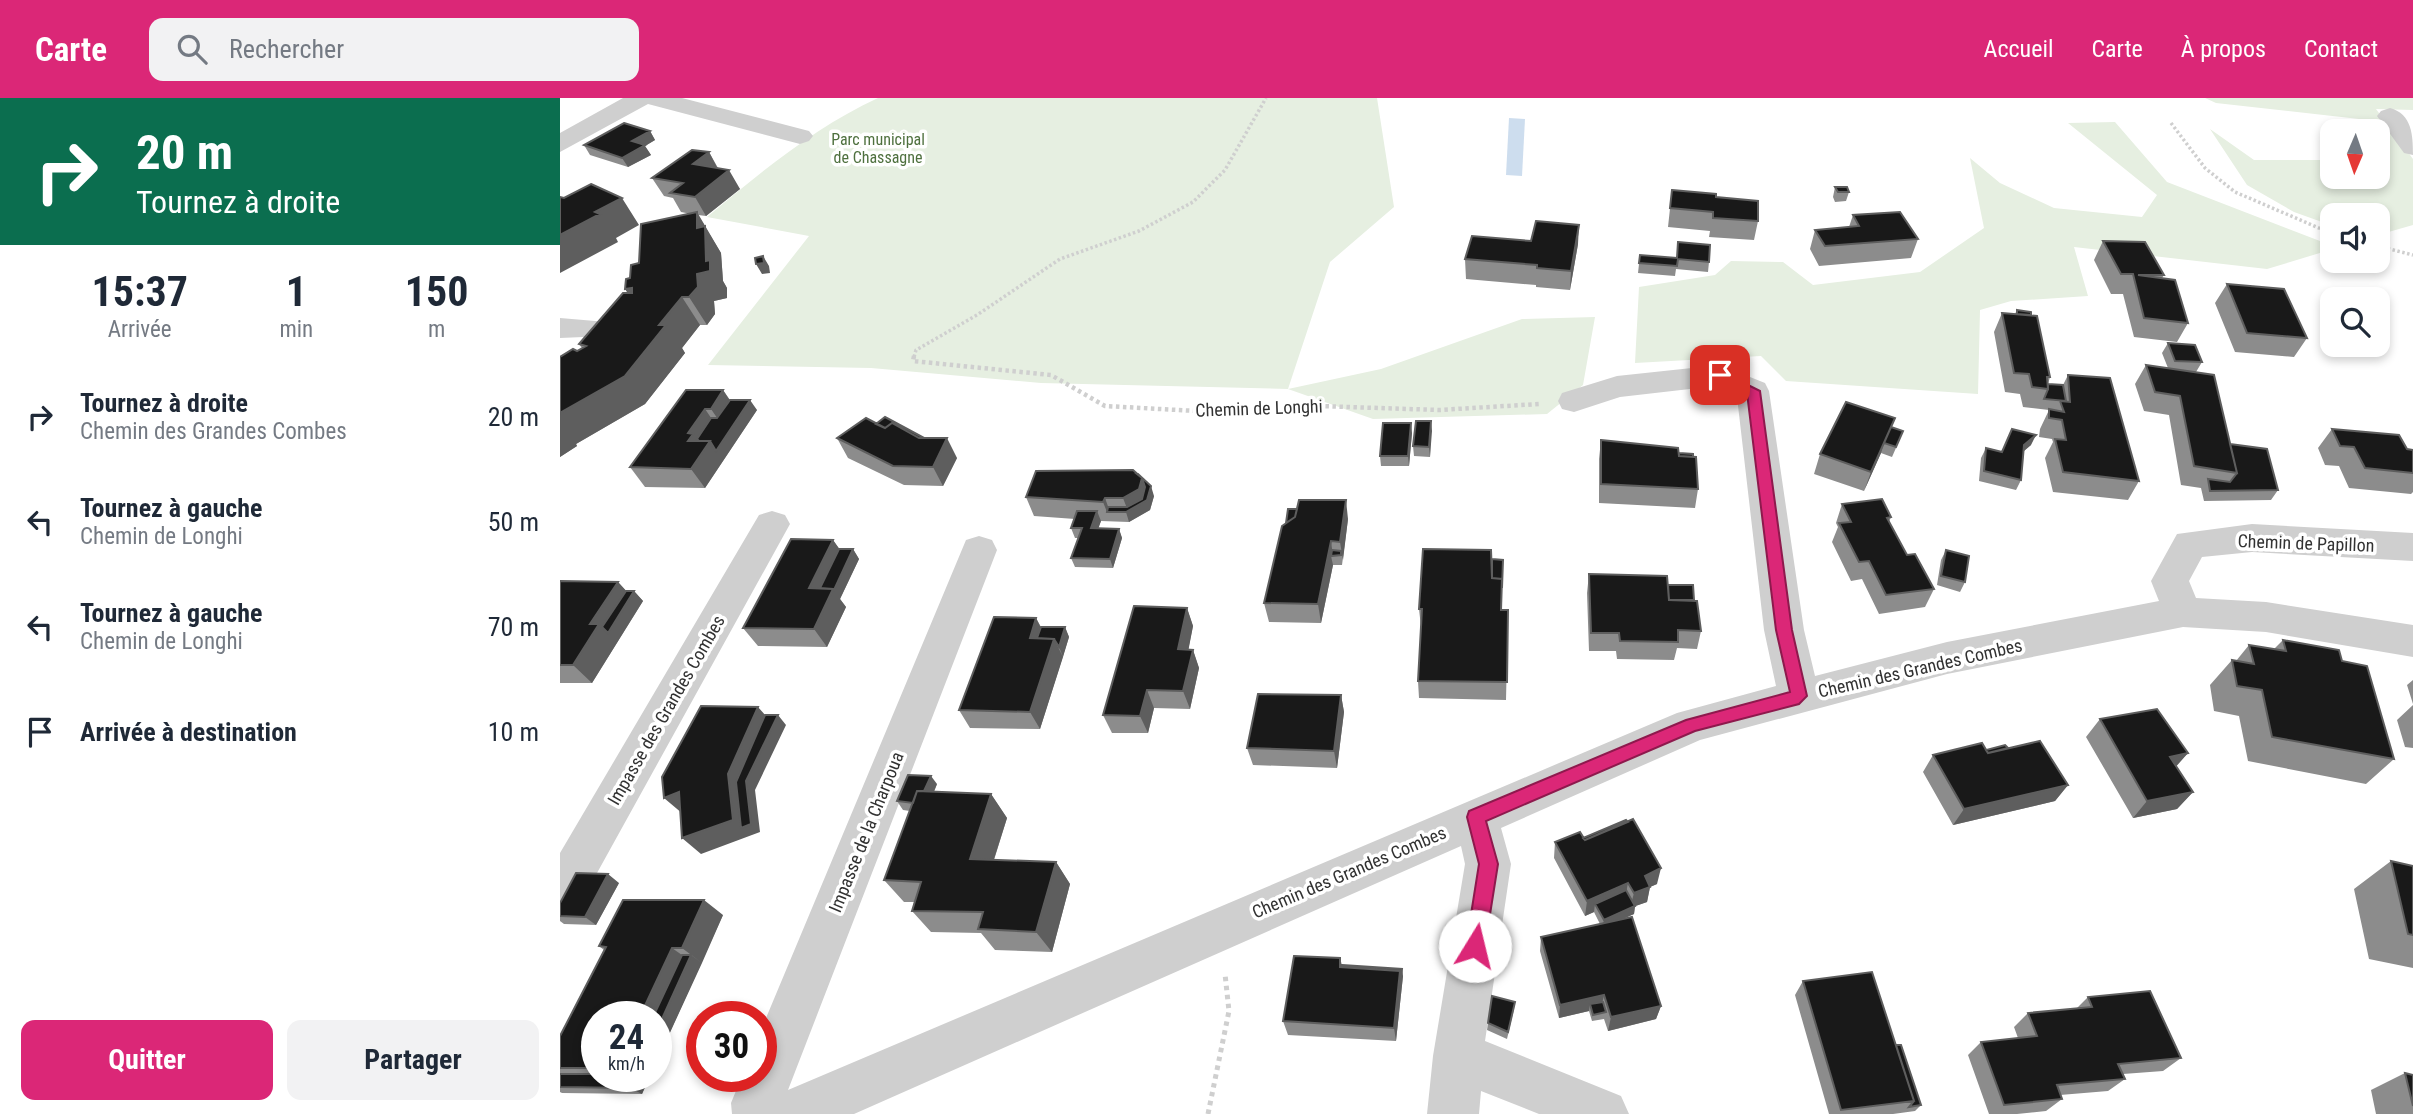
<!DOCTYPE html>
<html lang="fr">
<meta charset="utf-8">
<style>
body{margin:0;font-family:"Roboto Condensed",sans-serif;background:#f2f2f3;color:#1f2937;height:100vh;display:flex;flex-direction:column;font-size:26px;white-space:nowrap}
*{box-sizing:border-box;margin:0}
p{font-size:23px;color:#747a83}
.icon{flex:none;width:38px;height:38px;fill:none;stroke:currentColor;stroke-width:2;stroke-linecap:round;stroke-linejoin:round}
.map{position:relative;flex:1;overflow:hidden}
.side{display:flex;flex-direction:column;background:#fff;width:560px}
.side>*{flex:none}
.guide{background:#0b6e4f;color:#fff;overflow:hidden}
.needle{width:46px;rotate:182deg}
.buttons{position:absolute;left:1760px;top:21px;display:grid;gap:14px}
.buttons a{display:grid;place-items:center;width:70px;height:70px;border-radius:14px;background:#fff;box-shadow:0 4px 10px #0003;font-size:35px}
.speed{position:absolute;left:21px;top:903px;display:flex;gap:14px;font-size:35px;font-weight:700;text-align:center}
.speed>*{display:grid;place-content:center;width:91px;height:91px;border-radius:50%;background:#fff;box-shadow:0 4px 10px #0003;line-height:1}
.speed small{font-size:18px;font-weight:400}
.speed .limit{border:10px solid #d22;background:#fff;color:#111}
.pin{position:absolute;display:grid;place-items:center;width:60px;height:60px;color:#fff;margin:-30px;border-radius:14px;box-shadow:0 4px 10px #0006}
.me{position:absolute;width:77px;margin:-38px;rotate:9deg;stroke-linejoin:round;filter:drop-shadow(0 0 5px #0008)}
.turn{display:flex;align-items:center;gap:24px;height:147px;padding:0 21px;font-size:32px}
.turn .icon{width:91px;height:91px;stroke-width:2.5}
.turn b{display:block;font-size:49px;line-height:60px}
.eta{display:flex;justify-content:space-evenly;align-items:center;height:119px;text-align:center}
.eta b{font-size:42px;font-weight:700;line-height:49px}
.cta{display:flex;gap:14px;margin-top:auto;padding:14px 21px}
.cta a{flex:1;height:80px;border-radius:14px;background:#db2777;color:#fff;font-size:28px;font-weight:700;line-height:80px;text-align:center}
.cta a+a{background:#f2f2f3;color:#1f2937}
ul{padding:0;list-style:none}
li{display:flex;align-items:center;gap:21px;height:105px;padding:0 21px}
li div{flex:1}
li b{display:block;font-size:26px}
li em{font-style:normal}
header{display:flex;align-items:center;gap:42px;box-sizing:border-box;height:98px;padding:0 35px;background:#db2777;color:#fff}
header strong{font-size:33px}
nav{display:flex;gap:38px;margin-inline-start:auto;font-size:24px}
.search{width:490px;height:63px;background:#f2f2f3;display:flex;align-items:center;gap:18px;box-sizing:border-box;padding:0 24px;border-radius:14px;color:#747a83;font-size:26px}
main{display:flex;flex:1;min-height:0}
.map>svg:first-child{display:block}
.green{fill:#e6efe1}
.water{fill:#cdddee}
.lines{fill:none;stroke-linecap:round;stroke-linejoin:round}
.path-far2{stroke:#cfcfcf;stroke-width:3.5;stroke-dasharray:2.5 2.5;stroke-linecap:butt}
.path-far1{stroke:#cfcfcf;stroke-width:4.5;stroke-dasharray:3.5 3.5;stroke-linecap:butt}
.path{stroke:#cfcfcf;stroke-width:5;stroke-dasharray:4.5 4.5;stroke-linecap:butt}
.minor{fill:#cfcfcf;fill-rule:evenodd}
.wall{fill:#8c8c8c}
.shaded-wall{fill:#5e5e5e}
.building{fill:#191919;stroke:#5e5e5e;stroke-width:2}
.route{fill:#db2777;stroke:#8e194d;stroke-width:2}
.labels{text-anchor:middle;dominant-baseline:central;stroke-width:7;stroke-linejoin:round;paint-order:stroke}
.far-park-label{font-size:16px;fill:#4e703e;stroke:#fff}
.street-label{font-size:18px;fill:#323232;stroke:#fff}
</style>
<header>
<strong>Carte</strong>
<div class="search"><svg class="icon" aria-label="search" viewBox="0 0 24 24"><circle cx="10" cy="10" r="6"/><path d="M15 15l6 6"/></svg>Rechercher</div>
<nav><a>Accueil</a><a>Carte</a><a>À propos</a><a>Contact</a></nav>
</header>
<main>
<section class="side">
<div class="guide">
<div class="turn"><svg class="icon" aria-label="right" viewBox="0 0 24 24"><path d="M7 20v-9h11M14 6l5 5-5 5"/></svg><div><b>20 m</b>Tournez à droite</div></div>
</div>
<div class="eta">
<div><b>15:37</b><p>Arrivée</p></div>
<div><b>1</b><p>min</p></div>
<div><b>150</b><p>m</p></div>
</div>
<ul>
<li><svg class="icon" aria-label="right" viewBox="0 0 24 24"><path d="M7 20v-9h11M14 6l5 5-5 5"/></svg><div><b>Tournez à droite</b><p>Chemin des Grandes Combes</p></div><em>20 m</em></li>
<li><svg class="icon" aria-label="left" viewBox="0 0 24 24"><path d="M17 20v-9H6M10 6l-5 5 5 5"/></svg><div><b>Tournez à gauche</b><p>Chemin de Longhi</p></div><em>50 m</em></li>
<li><svg class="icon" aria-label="left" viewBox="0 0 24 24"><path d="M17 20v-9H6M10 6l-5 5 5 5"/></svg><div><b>Tournez à gauche</b><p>Chemin de Longhi</p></div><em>70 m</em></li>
<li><svg class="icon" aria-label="arrive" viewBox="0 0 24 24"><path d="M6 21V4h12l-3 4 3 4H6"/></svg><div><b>Arrivée à destination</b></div><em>10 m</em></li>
</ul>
<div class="cta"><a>Quitter</a><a>Partager</a></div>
</section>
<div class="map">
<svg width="1853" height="1016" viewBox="0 0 1853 1016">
<rect width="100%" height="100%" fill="#fff"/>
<path class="green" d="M318,0H817L834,109L770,164L728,291L821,271L962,221L1035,219L1023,287L987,316L813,321L728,291L481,285L311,270L148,267L249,138L147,119C201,74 255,29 318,0Z
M1645,0H1853V12L1816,11L1853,61V127L1818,137V117H1773V128L1734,114L1687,87L1650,31L1694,62H1773V79H1818V33H1800L1799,21L1656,5Z
M1555,24L1607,84L1773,148V151L1707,171L1514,149L1528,198L1451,203L1420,212L1418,296L1226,283L1201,258L1075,265L1079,189L1155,177L1171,163L1223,164L1253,187L1360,174L1424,130L1410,60L1440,85L1494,110L1582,119L1597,97L1508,25Z"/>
<path class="water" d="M949,20L965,21L962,78L946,77Z"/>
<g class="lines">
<path class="path-far2" d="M1611,25L1645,70L1675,94L1773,136
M1818,148L1853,157
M354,259L356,252L417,217L500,161L579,133L633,104L665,72L706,0"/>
<path class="path-far1" d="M354,258L353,263L491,277L545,308L673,315L758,308L879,312L979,306"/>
<path class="path" d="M648,1016L669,913L665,876"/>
<path class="minor" d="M63,0H122L249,33L253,38L249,43L240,46L88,6L0,54V35Z
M1830,10C1852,16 1853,37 1853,57L1844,55L1817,18L1821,13Z
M0,220L47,224L51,231L47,238L0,240Z
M1160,267L1205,285L1209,293L1244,532L1255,578L1387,544L1599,503L1591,483L1617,436L1692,426L1853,435V463L1692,454L1642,459L1629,483L1636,500L1706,504L1853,527V559L1706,534L1623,529L1387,576L1140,642L941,730L951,766L925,943L1061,998L1069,1016H979L921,993L919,1016H867L873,958L905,766L901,748L294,1016H172L171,1005L182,978H201V932L406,442L419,438L432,442L437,452L228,992L1117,615L1216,588L1204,532L1177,299L1156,288L1060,299L1014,314L1002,311L998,303L1002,295L1057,278Z
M212,413L225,417L230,426L16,813L0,820V755L199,417Z"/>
</g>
<path class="wall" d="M90,33L95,42L85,48L91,57L68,69L30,57L24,47Z
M149,54L158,70L180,91L146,118L138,117L161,155L163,183L167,190V200L154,203L155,216L147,227H140L122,250L125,255L85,306L16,346L17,348L0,359L17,253L22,250L19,246L68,195L65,191L70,180L79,165L131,116L121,114L113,100L104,98L92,80Z
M1275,89L1289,94L1286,103L1275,104L1273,99Z
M1112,92L1156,99L1198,123L1194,142L1149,139L1150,133L1108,129Z
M1293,117L1358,141L1351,160L1259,168L1250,151L1255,132L1289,129Z
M1543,143L1604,177L1602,180L1628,225L1617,244L1574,239L1563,196H1551L1534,162Z
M1018,146L1010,192L976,189V187L906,181L905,161Z
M1080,157L1149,164L1148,174L1116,171L1115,178L1078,175Z
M1667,186L1747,240L1734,259L1675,254L1655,205Z
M1457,212L1490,279L1488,286L1503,287L1508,277L1579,383L1568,402L1493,394L1485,360L1493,344L1492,341L1479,339L1480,331L1489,312L1463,309L1460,296L1445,294L1434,234L1442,215L1455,216Z
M1608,245L1642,264L1636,274L1670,346L1718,392L1711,402L1644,403L1641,390L1621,387L1609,317L1584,313L1575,286L1586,267L1608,270L1602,255Z
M163,292L170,302L197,312L145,390L85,389L70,369Z
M871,323L870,359L854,358L853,348Z
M316,326L397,360L383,388L344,387L288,360L277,340Z
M1331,329L1343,333L1339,343L1332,359L1321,355L1304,393L1254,376L1260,356Z
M1452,331L1471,347L1464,353L1461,382L1456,392L1419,383L1421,360L1426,350L1442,354Z
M1772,331L1853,352V394L1851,396L1789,390L1779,368L1765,367L1758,350Z
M852,335L849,368H821L820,358Z
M1041,342L1119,355L1138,391L1135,410L1039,405V361Z
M594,398L590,412L569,424L541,423L538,430L559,431L562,440L553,470L515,469L511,460L518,440H515L511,430L515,421L474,418L466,399Z
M1282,406L1331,419L1329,424L1347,457L1374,491L1365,509L1319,516L1302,481L1291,483L1272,444L1278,429L1276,425Z
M788,421L782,467H773L761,525L709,524L704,505Z
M273,442L279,451H293L299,461L280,501L286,509L267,549L198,548L183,530Z
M1386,452L1405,484L1400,494L1377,487L1381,462Z
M932,461L941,512H948L946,602L859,600L858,583L861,529L859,511Z
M1029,476L1108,487L1134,502L1141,533L1137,551L1117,550L1114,562L1057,561L1056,553H1029L1027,495Z
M0,483L58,484L66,493H74L83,503L32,585H0Z
M627,510L633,528L628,552H633L639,570L630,611L594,610L588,635H552L543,617Z
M476,520L481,529H505L509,539L480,631L410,630L399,612Z
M1723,542L1782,563L1834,661L1806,686L1688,663L1679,618L1654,613L1650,587L1672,562L1676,563L1689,547L1714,551Z
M1853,582V606L1847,587Z
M781,597L784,614L777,670L693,667L687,650Z
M1853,607V650L1845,649L1837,622Z
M1540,621L1628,655L1616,668L1633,694L1617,711L1573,720L1526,639Z
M1448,650L1508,687L1495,703L1393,727L1363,674L1373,657Z
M377,686L374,694L431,696L447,720L434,762L496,764L510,786L492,854L435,852L421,835L371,834L352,813L354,804H344L324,782L350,713L343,712L337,703Z
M1023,740L1097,786L1090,789L1087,804L1075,808L1074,816L1063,821L1101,908L1096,921L1048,933L1044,921L1032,923L1029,913L999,920L980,853L981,839L1040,826L1034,814L1025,818L994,760L995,744Z
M1831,763L1853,768V870L1809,861L1794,791Z
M59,785L36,827L4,826L0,823V805Z
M163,817L96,965V919H37V978H90L82,996L2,995L0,994V938L44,852L39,848Z
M780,860L782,867L843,878L836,943L728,937L723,923Z
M1243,883L1336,947L1361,1007L1355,1013L1333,1016H1269L1235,897Z
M1528,899L1621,960L1603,973L1563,976L1565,981L1548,993L1500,997L1502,1001L1486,1013L1457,1016H1429L1408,957L1421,944L1458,940L1454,929L1468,915L1516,911Z
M955,904L954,911L947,941L927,932L928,925Z
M1845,975L1853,977V1016H1816L1811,992Z"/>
<path class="shaded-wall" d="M90,33L95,42L85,48L91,57L68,69L62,60L72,43Z
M149,54L159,73L133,66Z
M169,72L180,91L146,118L135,99Z
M62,100L79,127L56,140L58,144L0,175V137L35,114Z
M137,114L161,155L163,183L167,190V200L154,203L155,216L147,227L129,199L137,176L146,163L137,130Z
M1019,127L1018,146L1010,192L1011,173Z
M203,158L209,168L210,175L202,176L196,166Z
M72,190L84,219L65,191Z
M122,199L140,227L122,250L125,255L85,306L16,346L17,348L0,359V315L99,227Z
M163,292L176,312L164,330L151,311Z
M190,302L197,312L145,390L131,371L128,335L145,311L158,330L150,343Z
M871,323L872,333L870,359L869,349Z
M851,325L852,335L849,368L848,358Z
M1476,337L1471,347L1459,357L1464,347Z
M387,340L397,360L383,388L373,369Z
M1324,345L1321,355L1304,393L1311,374Z
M582,380L591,388L594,398L590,412L569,424L566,414L568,413L563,400Z
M545,400L550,414H547L543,404Z
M786,402L788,421L783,462L780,444Z
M537,413L541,423L535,440L531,430Z
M559,431L562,440L553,470L550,461Z
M273,442L286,460L267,499L249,490Z
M771,443L773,458H771L773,467L761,525L758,506Z
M293,451L299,461L280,501L286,509L267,549L254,531Z
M58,484L71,498L74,493L83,503L32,585L13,567L30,526Z
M627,510L633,528L625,570L618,551Z
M476,520L485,538L482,549L470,540Z
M505,529L509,539L503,559L499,549Z
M494,541L503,559L480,631L470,614Z
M633,552L639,570L630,611L623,593Z
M587,592L594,610L588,635L580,618Z
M781,597L784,614L777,670L774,653Z
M198,609L213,626L218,617L226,627L195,692L200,734L141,756L122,740L168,676Z
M1628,655L1613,672L1610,659Z
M371,678L377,686L365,714L358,706Z
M1508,687L1495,703L1393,727L1404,711Z
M119,694L123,716L104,700Z
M1633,694L1617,711L1573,720L1587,703Z
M431,696L447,720L427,783L410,761Z
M496,764L510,786L492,854L476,834Z
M1101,770L1097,786L1090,789L1087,804L1070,810L1074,795L1085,778Z
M48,776L59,785L36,827L25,819Z
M1068,785L1065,800L1035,806L1034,814L1025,818L1027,803Z
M144,802L163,817L142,865L122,850Z
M1075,808L1074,816L1042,830L1044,822Z
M112,850L129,862L131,857L142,865L96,965V919H90L82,914Z
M842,871L843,878L836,943L834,930L840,873Z
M1044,897L1041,911L1030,906L1029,913L999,920L1000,907Z
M1101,908L1096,921L1048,933L1051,919Z
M70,914L77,919H68Z
M76,978H90L82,996L70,990Z"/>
<path class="building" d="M64,25L90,33L72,43L85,47L62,60L24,47Z
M132,52L149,54L133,66L169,72L135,99L110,95L123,85L92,80Z
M31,86L62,100L35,114L40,116L0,137V99L4,100Z
M1275,89H1287L1289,94H1278Z
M1112,92L1156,96V99L1198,103V123L1153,120V114L1110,110Z
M137,114V130L145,128L146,163L150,162V173L137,176L138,189L129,199H122L99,227H106L65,278L0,315V259L13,251L17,253L26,248L19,246L63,195H72V190L65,191L66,181L70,180L71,167L79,165L81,126Z
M1340,114L1358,141L1265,148L1255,132L1299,128L1293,117Z
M976,123L1019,127L1011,173L977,170V167L905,161L912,138L971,143Z
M1543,143L1585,144L1604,177H1578L1615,182L1628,225L1584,220L1573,176H1561Z
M1118,144L1150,147L1149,164L1118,161L1117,168L1079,165L1080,157L1117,160Z
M203,158L204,165L196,166L195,160Z
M1667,186L1724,191L1747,240L1687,235Z
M1457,212L1471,214V217L1457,216Z
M1442,215L1477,218L1490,279H1487L1488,291L1472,289L1469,276L1454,275Z
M1608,245L1635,247L1642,264L1615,263Z
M1586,267L1654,277L1677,375L1634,368L1620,298L1595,294Z
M1508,277L1550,280L1579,383L1503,374L1495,341L1506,342L1502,322L1489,320V311L1504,314L1500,303L1510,304Z
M1488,286L1503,287L1506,303L1484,301L1488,291Z
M126,292H163L151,311H145L128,335L133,336L128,343H150L131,371L70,369Z
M170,302H190L156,353L150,343H139L137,341L151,320H157Z
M1286,304L1335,320L1311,374L1260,356Z
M325,319L364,340H359L332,325L325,330L316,326Z
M306,320L325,330L332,325L359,340H387L373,369L333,368L277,340Z
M856,323H871L869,349L853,348Z
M823,325H851L848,358H820Z
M1331,329L1343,333L1336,349L1324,345Z
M1452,331L1476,337L1464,347L1461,382L1424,373L1426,350L1442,354Z
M1772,331L1839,337L1847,351L1853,352V375L1805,370L1794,349L1780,348Z
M1041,342L1118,350L1119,358L1136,359L1138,391L1041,386Z
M1670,346L1707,351L1718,392L1650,393L1648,381L1670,384L1677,375Z
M1119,355L1133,356V359L1119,358Z
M573,372L582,380L579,391L563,400H545L543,404L466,399L476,373Z
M577,376H578L591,388L587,402L566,414H547L548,409H567L582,401L585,389L582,380Z
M1322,401L1331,419L1327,420L1347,457L1355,456L1374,491L1326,497L1309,463L1299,464L1279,425L1291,424L1282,406Z
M739,402H786L780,444L771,443L758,506L704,505L722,428L735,419Z
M728,411H737L735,419L726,425Z
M517,413H537L531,430L559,431L550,461L511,460L522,430H511Z
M231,441L273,442L249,490L273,491L254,531L183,530Z
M279,451H293L274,492L273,491L260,490Z
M863,451L931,452L932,480L942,481L941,512H948L947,584L858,583L862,511H859Z
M772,452L781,453V457L771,458Z
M1386,452L1409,458L1405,484L1381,478Z
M932,461L943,462L942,490V481L932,480Z
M1029,476L1107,478L1109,502L1137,503L1141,533L1118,532V544L1060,543L1059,535H1031Z
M0,483L58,484L30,526H39L13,567H0Z
M1108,487H1133L1134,502H1109Z
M66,493H74L48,535L42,529Z
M574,508L627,510L618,551L633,552L623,593L587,592L580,618L543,617Z
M434,519L476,520L470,540L494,541L470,614L399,612Z
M481,529H505L499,549L494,541L477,540Z
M1723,542L1779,552L1782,563L1807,568L1834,661L1712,639L1702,592L1677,588L1672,562L1694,566L1689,547L1726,553Z
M698,596L781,597L774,653L687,650Z
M141,608L198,609L168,676L173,722L122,740L119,694L104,700L102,679Z
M1597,611L1628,655L1610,659L1633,694L1587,703L1540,621Z
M205,617H218L186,683L191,726L181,730L176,684Z
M1480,643L1508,687L1404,711L1373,657L1422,645L1428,655Z
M1445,647L1448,650L1428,655L1426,652Z
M348,677L371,678L364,693H357L353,705L337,703Z
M357,693L431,696L410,761L496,764L476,834L418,831L423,814L352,813L361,784L324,782Z
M1073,721L1101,770L1085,778L1090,789L1074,795L1068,785L1027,803L995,744L1020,734L1025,742Z
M1066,722L1068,724L1025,742L1023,740Z
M1831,763L1853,768V837L1848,836Z
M16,775L48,776L25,819L0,818V805Z
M1066,792L1075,808L1044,822L1035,806Z
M63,802H144L122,850H112L82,914H70L68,919H37V970H0V938L46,849L39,848Z
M1072,819L1101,908L1051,919L1044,897L1000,907L981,839Z
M122,857H131L96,934V919H93Z
M734,858L780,860V869L840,873L834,930L723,923Z
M782,867L842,871L841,880L840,873L782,869Z
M1312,874L1354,1003L1281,1012L1243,883Z
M1590,893L1621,960L1558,966L1565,981L1497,987L1502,1001L1444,1007L1421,944L1477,938L1468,915L1532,909L1528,899Z
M932,898L955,904L948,934L928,925Z
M1043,904L1046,914L1033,917L1030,906Z
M1336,947H1341L1361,1007L1349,1009L1354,1003Z
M1845,975L1853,977V1008Z
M0,976H37V978H76L70,990L0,989Z"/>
<path class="route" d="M1160,273L1200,293L1232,532L1247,598L1239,606L1135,633L926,723L938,766L925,848L922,855L915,858L908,855L906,848L919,766L907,719L909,713L1126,622L1230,594L1216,532L1187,295L1155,280L1153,277Z"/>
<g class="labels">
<g class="far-park-label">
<text x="318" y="41">Parc municipal<tspan x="318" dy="18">de Chassagne</tspan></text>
</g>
<g class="street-label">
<text transform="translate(699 310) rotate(-2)">Chemin de Longhi</text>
<text transform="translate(1746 445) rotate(2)">Chemin de Papillon</text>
<text transform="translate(1360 570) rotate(-13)">Chemin des Grandes Combes</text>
<text transform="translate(106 612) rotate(-60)">Impasse des Grandes Combes</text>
<text transform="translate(306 734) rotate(-68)">Impasse de la Charpoua</text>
<text transform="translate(789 774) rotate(-23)">Chemin des Grandes Combes</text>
</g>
</g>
</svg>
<div class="buttons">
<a><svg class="needle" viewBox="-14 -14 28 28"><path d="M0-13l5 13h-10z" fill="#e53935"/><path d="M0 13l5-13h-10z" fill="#747a83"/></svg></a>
<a><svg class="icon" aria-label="sound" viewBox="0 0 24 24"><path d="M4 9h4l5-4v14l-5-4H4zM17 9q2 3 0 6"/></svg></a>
<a><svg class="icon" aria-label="search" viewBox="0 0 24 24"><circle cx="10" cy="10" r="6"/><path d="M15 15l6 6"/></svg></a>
</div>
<div class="speed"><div>24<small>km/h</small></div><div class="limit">30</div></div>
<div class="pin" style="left:1160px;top:277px;background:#d93025"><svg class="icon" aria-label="arrive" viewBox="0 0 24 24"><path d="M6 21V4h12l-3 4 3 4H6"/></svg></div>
<svg class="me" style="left:915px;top:848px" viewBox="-20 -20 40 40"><circle r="19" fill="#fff"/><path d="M0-13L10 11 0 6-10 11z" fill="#db2777"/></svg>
</div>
</main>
